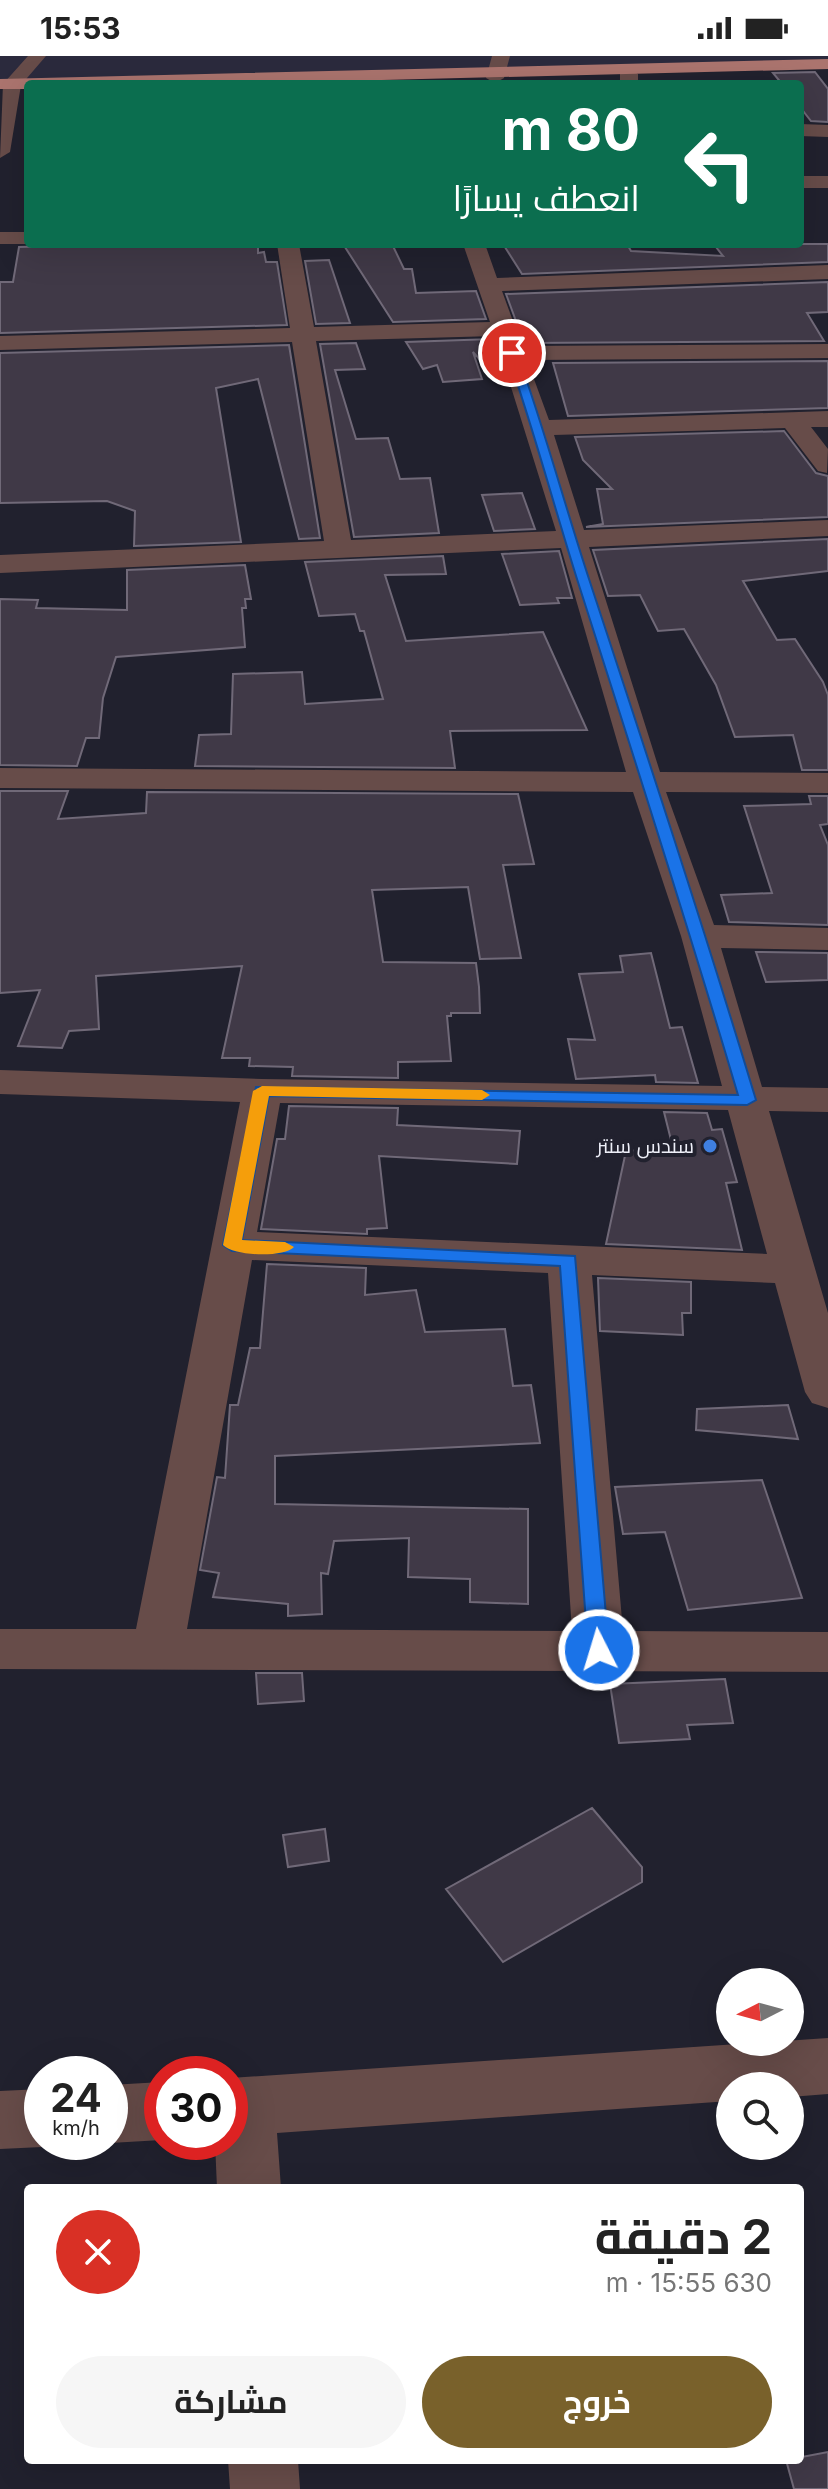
<!DOCTYPE html>
<html lang="ar">
<meta charset="utf-8">
<style>
body{margin:0;font-family:Inter,Cairo,sans-serif;background:#f6f6f6;color:#222;direction:rtl;height:100vh;display:flex;flex-direction:column;font-size:30px;white-space:nowrap}
*{box-sizing:border-box;margin:0}
p{font-size:26px;color:#767676}
.icon{flex:none;width:44px;height:44px;fill:none;stroke:currentColor;stroke-width:2;stroke-linecap:round;stroke-linejoin:round}
.map{position:relative;flex:1;overflow:hidden;direction:ltr}
.details{position:absolute;left:24px;top:2128px;width:780px;height:280px;display:flex;flex-direction:column;background:#fff;border-radius:8px;box-shadow:0 8px 32px #0002;direction:rtl}
.details>*{flex:none}
.banner{position:absolute;left:24px;top:24px;width:780px;height:168px;border-radius:8px;box-shadow:0 8px 32px #0002;direction:rtl;background:#0b6e4f;color:#fff;overflow:hidden}
.needle{width:52px;rotate:264deg}
.controls{position:absolute;left:716px;top:1912px;display:grid;gap:16px}
.controls a{display:grid;place-items:center;width:88px;height:88px;border-radius:50%;background:#fff;box-shadow:0 8px 32px #0002;font-size:40px}
.speed{position:absolute;left:24px;top:2000px;display:flex;gap:16px;font-size:40px;font-weight:700;text-align:center}
.speed>*{display:grid;place-content:center;width:104px;height:104px;border-radius:50%;background:#fff;box-shadow:0 8px 32px #0002;line-height:1}
.speed small{font-size:20px;font-weight:400}
.speed .limit{border:12px solid #d22;background:#fff;color:#111}
.pin{position:absolute;display:grid;place-items:center;width:68px;height:68px;color:#fff;margin:-34px;border:4px solid #fff;border-radius:50%;box-shadow:0 2px 8px #0007}
.me{position:absolute;width:88px;margin:-44px;rotate:355deg;stroke-linejoin:round;filter:drop-shadow(0 0 6px #0008)}
.turn{display:flex;align-items:center;gap:28px;height:168px;padding:0 32px;font-size:36px}
.turn .icon{width:104px;height:104px;stroke-width:2.5}
.turn b{display:block;font-size:56px;line-height:68px}
.round{display:grid;place-items:center;flex:none;width:84px;height:84px;border-radius:42px;background:#f6f6f6}
.headline{display:flex;align-items:center;justify-content:space-between;height:136px;padding:0 32px}
h1{font-size:48px;font-weight:700;line-height:60px}
.button{display:flex;gap:16px;margin-top:auto;padding:16px 32px}
.button a{flex:1;height:92px;border-radius:48px;background:#79612b;color:#fff;font-size:32px;font-weight:700;line-height:92px;text-align:center}
.button a+a{background:#f6f6f6;color:#222}
.status{display:flex;justify-content:space-between;align-items:center;height:56px;padding:0 40px;background:#fff;direction:ltr}
.status svg{height:22px;fill:currentColor}
.map>svg:first-child{display:block}
.built{fill:#2b2a3d}
.building{fill:#403947;stroke:#706978;stroke-width:2}
.lines{fill:none;stroke-linecap:round;stroke-linejoin:round}
.minor{fill:#674c49;fill-rule:evenodd}
.major{fill:#ab746e;fill-rule:evenodd}
.route{fill:#1a73e8;stroke:#114b97;stroke-width:2}
.slow{fill:#f59e0b}
.shop-dot{fill:#3f7fe0;stroke:#21212e;stroke-width:3}
.labels{text-anchor:middle;dominant-baseline:central;stroke-width:8;stroke-linejoin:round;paint-order:stroke}
.poi-label{font-size:20px;fill:#eeeff8;stroke:#21212e;text-anchor:end}
</style>
<div class="status"><b>15:53</b><svg viewBox="0 0 49 12"><path d="M0 12V9h3v3zM5 12V6h3v6zM10 12V3h3v9zM15 12V0h3v12zM26 1h20v11H26zM47 4h2v5h-2z"/></svg></div>
<div class="map">
<svg width="828" height="2433" viewBox="0 0 828 2433">
<rect width="100%" height="100%" fill="#21212e"/>
<path class="built" d="M0,0H828V8L0,28Z"/>
<path class="building" d="M815,16L828,33V66L811,65L800,51V28H782L773,17Z
M141,188H258V197L264,196L266,206H277L287,269L0,277V226H13L19,191Z
M343,188H392L404,213H412L416,237L476,235L486,263L393,266Z
M503,188H627L631,195L723,200L716,191H728L726,188H828V206L522,218Z
M329,204L350,267L316,268L305,205Z
M828,226V256L807,257L824,285L524,287L506,238Z
M493,283L500,305L482,306L473,296L482,323L443,326L437,309L423,313L406,286Z
M356,287L365,313L335,314L356,383L388,382L400,423L430,422L439,477L354,481L320,288Z
M289,289L320,482L299,483L258,323L216,332L241,486L134,490L135,455L107,445L0,447V297Z
M828,305V352L568,360L553,307Z
M784,375L816,417L828,420V461L586,471L603,468L597,433H612L583,404L575,381Z
M522,437L535,473L494,475L482,439Z
M828,483V515L743,525L777,584L795,583L823,626L828,639V714H802L793,679L735,681L716,629L684,573L658,575L640,539L608,540L593,494Z
M559,495L572,542H557L559,547L520,549L502,498Z
M443,500L446,518L385,519L406,585L543,576L587,674L450,675L455,712L195,710L199,679L231,678L233,618L302,616L305,648L383,643L364,575H360L355,558L319,560L305,506Z
M245,509L251,543H245L246,552H242L245,591L116,601L103,642L99,682H86L77,710L0,709V543L38,544L36,552L127,554V514Z
M0,735H68L58,763L146,757L147,736L518,738L534,808L503,809L521,902L480,903L468,831L372,834L383,906L476,907L479,931L480,957H451V960H447L451,1005L398,1006V1022L292,1020L293,1011L249,1010L250,1002H222L242,910L96,920L99,973L69,975L62,992L18,990L40,934L0,937Z
M809,740H828V768L820,769L828,789V869L729,866L721,839L772,837L744,750L811,748Z
M756,896L828,897V924L766,926Z
M651,897L670,972L682,971L698,1027L656,1026L655,1019L576,1023L568,983L595,984L579,918L623,916L620,900Z
M289,1050L398,1052L397,1069L520,1075L517,1108L379,1100L387,1172L367,1173V1178L261,1173L277,1083H285Z
M664,1056L707,1057L712,1074L722,1073L737,1126L726,1127L742,1194L606,1188L626,1095L673,1092Z
M267,1208L366,1212L365,1239L416,1234L425,1276L505,1273L513,1330L531,1329L540,1387L275,1400V1448L528,1453V1548L470,1546V1523L408,1521L409,1482L334,1485L328,1518L321,1517L322,1558L288,1560V1548L213,1541L219,1517L200,1514L217,1421L225,1422L230,1349H238L250,1292H260Z
M598,1222L691,1226V1257H682L683,1279L600,1275Z
M788,1349L798,1383L696,1374L697,1353Z
M762,1424L802,1542L688,1554L665,1476L623,1478L615,1431Z
M256,1617H302L304,1645L258,1648Z
M725,1623L733,1667L687,1669L690,1683L619,1687L610,1628Z
M592,1752L642,1811V1826L503,1906L446,1833Z
M325,1773L329,1805L288,1811L283,1779Z
M828,2396V2433H794L786,2404Z"/>
<g class="lines">
<path class="minor" d="M28,0H46L21,29L10,96L0,102L3,28Z
M492,0H510L504,22L495,27L486,22Z
M629,13L638,18V28H620V18Z
M800,68L828,69V81L800,80Z
M800,120H828V132H800Z
M0,176H28L30,188H0Z
M277,188H299L314,271L490,266L463,188H485L497,222L828,209V223L502,235L522,290L828,288V302L527,304L549,364L828,355V371H811L828,393L827,417L818,415L785,372L554,379L584,474L828,464V480L589,491L660,716L828,717V737L666,736L714,869L828,872V894L721,892L762,1031L828,1032V1056L769,1055L828,1257V1352L812,1347L805,1336L775,1227L592,1219L623,1575L828,1576V1616L0,1613V1573H136L240,1046L0,1038V1014L262,1023L722,1030L681,880L633,736L0,732V712L626,716L561,492L0,517V499L324,485L292,286L0,294V280L290,272ZM495,280L556,475L351,484L316,285ZM280,1047L728,1054L767,1198L257,1176ZM252,1204L548,1217L572,1575L187,1573Z
M828,1982V2038L790,2041V2030H730V2045L277,2077L281,2132H217L215,2086H230V2022Z
M162,2026V2084L110,2087L107,2086L110,2029Z
M42,2033V2086H55L42,2091L0,2093V2035Z
M228,2404H298L300,2433H230Z"/>
<path class="major" d="M828,3V13L222,28H28V33H0V23Z"/>
</g>
<path class="route" d="M512,294L517,297C544,371 564,447 589,523C646,696 703,869 756,1044L747,1049L269,1040L242,1184L575,1200L609,1594L599,1602L588,1594L560,1210L232,1195L223,1189L256,1031L738,1039C687,866 632,695 577,523C553,447 533,371 507,297Z"/>
<path class="slow" d="M262,1030L482,1034L490,1039L482,1044L269,1040L242,1184L285,1186L294,1191C284,1202 233,1200 223,1189L253,1035Z"/>
<circle class="shop-dot" cx="710" cy="1090" r="8"/>
<g class="labels">
<g class="poi-label">
<text x="694" y="1090">سندس سنتر</text>
</g>
</g>
</svg>
<div class="controls">
<a><svg class="needle" viewBox="-14 -14 28 28"><path d="M0-13l5 13h-10z" fill="#e53935"/><path d="M0 13l5-13h-10z" fill="#767676"/></svg></a>
<a><svg class="icon" aria-label="search" viewBox="0 0 24 24"><circle cx="10" cy="10" r="6"/><path d="M15 15l6 6"/></svg></a>
</div>
<div class="speed"><div>24<small>km/h</small></div><div class="limit">30</div></div>
<div class="pin" style="left:512px;top:297px;background:#d93025"><svg class="icon" aria-label="arrive" viewBox="0 0 24 24"><path d="M6 21V4h12l-3 4 3 4H6"/></svg></div>
<svg class="me" style="left:599px;top:1594px" viewBox="-20 -20 40 40"><circle r="17" fill="#1a73e8" stroke="#fff" stroke-width="3"/><path d="M0-11L8 9 0 5-8 9z" fill="#fff"/></svg>
<div class="banner">
<div class="turn"><svg class="icon" aria-label="left" viewBox="0 0 24 24"><path d="M17 20v-9H6M10 6l-5 5 5 5"/></svg><div><b>80 m</b>انعطف يسارًا</div></div>
</div>
<section class="details">
<div class="headline"><div><h1>2 دقيقة</h1><p>630 m · 15:55</p></div><a class="round" style="background:#d93025;color:#fff"><svg class="icon" aria-label="close" viewBox="0 0 24 24"><path d="M6 6l12 12M18 6L6 18"/></svg></a></div>
<div class="button"><a>خروج</a><a>مشاركة</a></div>
</section>
</div>
